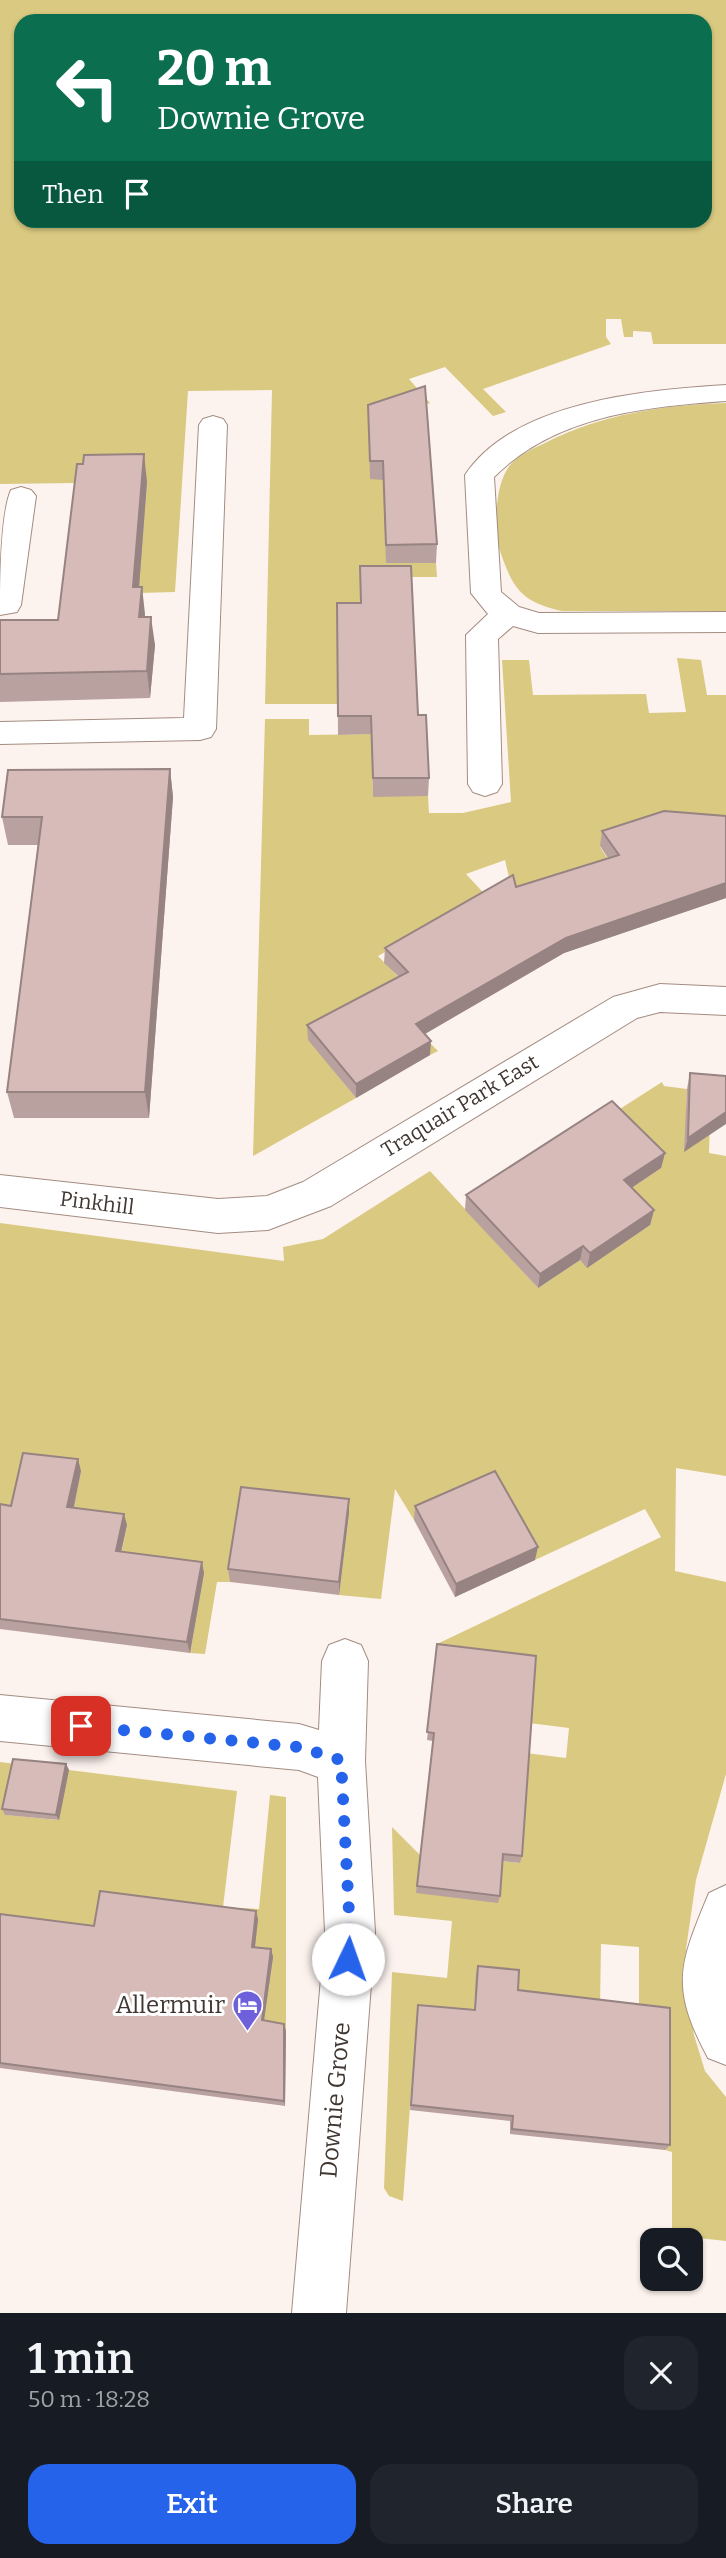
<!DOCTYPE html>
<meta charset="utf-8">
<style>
body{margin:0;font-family:Bitter,serif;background:#20242c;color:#f1f3f6;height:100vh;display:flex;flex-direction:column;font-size:26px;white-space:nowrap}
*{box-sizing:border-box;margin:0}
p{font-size:23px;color:#9ea1a6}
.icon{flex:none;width:38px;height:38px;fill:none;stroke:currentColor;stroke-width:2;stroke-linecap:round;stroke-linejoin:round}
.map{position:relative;height:2313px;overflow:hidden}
.sheet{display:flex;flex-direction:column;background:#171b24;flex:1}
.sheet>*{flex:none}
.top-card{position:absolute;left:14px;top:14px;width:698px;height:214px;border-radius:21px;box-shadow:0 2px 5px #0004;background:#0b6e4f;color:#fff;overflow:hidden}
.fabs{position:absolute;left:640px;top:2228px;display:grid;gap:14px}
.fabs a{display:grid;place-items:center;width:63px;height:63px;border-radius:14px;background:#171b24;box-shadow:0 2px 5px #0004;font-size:35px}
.pin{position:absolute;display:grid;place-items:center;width:60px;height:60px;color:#fff;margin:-30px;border-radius:14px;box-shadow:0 4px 10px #0006}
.me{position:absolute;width:77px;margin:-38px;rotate:3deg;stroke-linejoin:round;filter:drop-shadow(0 0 5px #0008)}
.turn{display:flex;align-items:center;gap:24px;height:147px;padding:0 28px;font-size:32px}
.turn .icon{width:91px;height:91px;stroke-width:2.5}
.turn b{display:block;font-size:49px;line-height:60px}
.then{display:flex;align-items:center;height:66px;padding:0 28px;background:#0003;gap:14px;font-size:26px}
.round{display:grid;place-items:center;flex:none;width:74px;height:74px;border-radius:21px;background:#20242c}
.summary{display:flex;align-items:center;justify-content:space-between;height:119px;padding:0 28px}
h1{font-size:42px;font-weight:600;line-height:52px}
.primary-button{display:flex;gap:14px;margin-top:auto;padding:14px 28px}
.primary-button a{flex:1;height:80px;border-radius:21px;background:#2563eb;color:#fff;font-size:28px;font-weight:600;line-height:80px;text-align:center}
.primary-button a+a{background:#20242c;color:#f1f3f6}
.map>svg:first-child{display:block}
.green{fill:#dac980;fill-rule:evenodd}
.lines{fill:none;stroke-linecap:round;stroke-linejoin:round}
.minor-casing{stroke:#a38c81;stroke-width:2}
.minor{fill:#fff;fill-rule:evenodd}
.wall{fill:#b9a19f}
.shaded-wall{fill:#968382}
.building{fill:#d7bbb9;stroke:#968382;stroke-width:2}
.route{stroke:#2563eb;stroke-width:12;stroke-dasharray:0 21.6}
.labels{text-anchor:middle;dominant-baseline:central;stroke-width:6;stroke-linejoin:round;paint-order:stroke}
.street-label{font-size:21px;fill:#413732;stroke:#fff}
.near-poi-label{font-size:24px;fill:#413732;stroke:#fff;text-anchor:end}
.near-street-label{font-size:24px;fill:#413732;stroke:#fff}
</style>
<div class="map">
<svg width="726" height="2313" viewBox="0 0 726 2313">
<rect width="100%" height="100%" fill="#fdf3ee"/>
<path class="green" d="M0,0H726V344H653L651,332L633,331V337H624L621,319H606V337L611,344L483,389L506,412L493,416L445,367L409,379L430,403L384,418L383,480L387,563H436L437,577H410L360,585L363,704H265L272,390L188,391L175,592L138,593L147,482L0,484ZM21,21H705V220H21Z
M726,403V611H562C523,602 514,591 501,554C493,531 494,479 513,462C521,454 534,448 545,443C602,414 663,405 726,403Z
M677,658L701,660L707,695H726V831L600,847L621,878L512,890L505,860L466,874L492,902L401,943L378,956L430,1010L410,1023L438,1051L430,1055L382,1001L309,1040L356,1098L253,1156L265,719H309V735L371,734L373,796H428L429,813H463L511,802L502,660H529L533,695L646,694L649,713L686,712Z
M662,1082L664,1086L687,1089L686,1118L710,1120L709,1153L726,1156V1476L676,1468L675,1571L726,1582V1774L696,1880L686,1949L687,1983L694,2035L705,2071L726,2097V2241L672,2235V2152L665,2150V2015L639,2011V1947L601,1944L600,2008L515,2000L516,1977L477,1973L473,2017L417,2012L403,2201L389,2196L384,2188L392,1972L447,1978L452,1921L394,1915L392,1827L420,1855L417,1893L501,1861L519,1863L526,1753L566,1758L569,1728L529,1723L436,1653L437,1644L661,1537L645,1509L535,1560L414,1520L395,1489L381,1599L339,1595L349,1513L243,1501L230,1582H217L205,1654L190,1653L203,1574L119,1564L127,1526L69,1529L81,1471L0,1547V1223L284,1261L283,1247L323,1239L430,1171L538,1288L580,1260L588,1267L650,1225L621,1195L661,1168L609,1116Z
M0,1762L16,1764L6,1815L58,1820L69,1770L237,1791L223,1907L259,1909L270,1795L286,1797V2031L263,2027L99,1934L0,1922Z"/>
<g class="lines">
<defs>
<path id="minor" d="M726,385V401C643,407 555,416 494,477L501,592L519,607L539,613L726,612V632L538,633L513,626L498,639L502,784L497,792L485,796L473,792L468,784L466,635L488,614L471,593L465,475C514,401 646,390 726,385Z
M213,416L223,419L227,425L216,729L211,737L200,740L0,744V722L184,718L199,425L203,419Z
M21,487L31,490L36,496L21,605L17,612L0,615C0,585 0,514 11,490Z
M660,984L726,987V1015L660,1012L637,1018L331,1206L268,1230L218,1233L0,1207V1175L218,1199L267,1196L303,1182L613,997Z
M345,1639L361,1645L368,1661L365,1761L375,1932L346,2313H292L325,1932L318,1777L299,1770L0,1741V1695L299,1724L319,1730L322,1661L329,1645Z
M726,1885V2065L708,2058C670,1987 679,1965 709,1893Z"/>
</defs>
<use href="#minor" class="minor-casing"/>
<use href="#minor" class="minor"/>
</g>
<path class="wall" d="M368,405L437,544L436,563H386L383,480L370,479Z
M147,482L139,587L145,617L155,645L150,698L0,702V620H58Z
M360,566L418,715L429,778L428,796L373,797L371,734L338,735L337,603H361Z
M170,769L173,797L149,1118H14L7,1092L38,845H8L2,817Z
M726,816V898L564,953L425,1034L430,1055L356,1098L308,1040L307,1025L399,977L384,963L385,948L516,887L608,858L600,846L602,831Z
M690,1073L726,1076L684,1152L687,1089Z
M665,1153L661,1168L631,1188L654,1210L650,1225L587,1268L580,1260L538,1288L465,1210L466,1195Z
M81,1471L74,1508L127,1525L121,1552L204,1573L190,1653L0,1629V1504L11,1506Z
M415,1506L535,1560L455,1597L414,1520Z
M349,1513L339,1595L230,1582L228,1569Z
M437,1644L522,1856L520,1863L502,1861L500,1896L498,1903L416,1893L433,1741L427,1740Z
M66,1764L69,1770L59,1820L5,1815L2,1809Z
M0,1914L94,1926L258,1919L255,1947L271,1949L273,1957L264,2021L286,2031L285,2106L0,2068Z
M478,1966L518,1990L670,2145L665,2150L510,2134V2121L410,2110L417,2012L474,2010L476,1973Z"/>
<path class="shaded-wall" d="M144,454L147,482L137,614L133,587Z
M142,587L145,614L142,645L139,617Z
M151,617L155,645L150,698L147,671Z
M170,769L173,797L149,1118L145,1092Z
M726,883V898L564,953L416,1039V1024L566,938Z
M431,1041L430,1055L356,1098V1084Z
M726,1112V1124L684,1152L688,1138Z
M665,1153L661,1168L621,1195L624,1180Z
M654,1210L650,1225L587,1268L590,1253Z
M583,1246L580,1260L538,1288L540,1274Z
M78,1459L81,1471L71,1519L67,1507Z
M349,1499V1513L339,1595V1582Z
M124,1514L127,1525L119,1562L116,1551Z
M538,1547L535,1560L455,1597L456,1584Z
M202,1562L204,1573L190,1653L187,1642Z
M66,1764L69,1770L59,1820L56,1815Z
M256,1911L258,1919L254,1955L252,1947Z
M271,1949L273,1957L263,2027L262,2020Z
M284,2024L286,2031L285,2106L284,2101Z"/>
<path class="building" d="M425,386L437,544L386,545L383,461H370L368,405Z
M144,454L133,587H142L139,617H151L147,671L0,674V620H58L77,464H83L84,455Z
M360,566H411L418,715H426L429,778H373L371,716H338L337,603H361Z
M170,769L145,1092H7L42,817H2L8,770Z
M664,811L726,816V883L566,938L416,1024L431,1041L356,1084L307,1025L408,972L385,948L513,875L516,887L619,855L602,831Z
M690,1073L726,1076V1112L688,1138Z
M612,1101L665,1153L624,1180L654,1210L590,1253L583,1246L540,1274L466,1195Z
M23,1453L78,1459L67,1507L124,1514L116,1551L202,1562L187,1642L0,1619V1504L11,1506Z
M495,1471L538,1547L456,1584L415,1506Z
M241,1487L349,1499L339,1582L228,1569Z
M437,1644L536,1656L522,1856L503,1854L500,1896L417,1886L434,1733L427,1732Z
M13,1759L66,1764L56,1815L2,1809Z
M100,1891L256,1911L252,1947L271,1949L262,2020L284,2024V2101L0,2063V1914L94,1926Z
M478,1966L519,1970L518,1990L670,2008V2145L512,2129L513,2116L411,2105L418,2005L475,2010Z"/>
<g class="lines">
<path class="route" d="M81,1726L299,1747L341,1760L350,1932L348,1959"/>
</g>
<defs>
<symbol id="hotel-pin" viewBox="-11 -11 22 30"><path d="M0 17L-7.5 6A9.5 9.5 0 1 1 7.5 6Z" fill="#6d60da" stroke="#fff"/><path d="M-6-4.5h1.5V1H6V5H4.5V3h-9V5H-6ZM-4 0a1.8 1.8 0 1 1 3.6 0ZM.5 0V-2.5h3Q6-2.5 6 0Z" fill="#fff"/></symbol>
</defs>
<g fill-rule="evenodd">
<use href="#hotel-pin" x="230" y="1988" width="35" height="47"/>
</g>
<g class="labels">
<g class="street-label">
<text transform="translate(460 1106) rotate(-31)">Traquair Park East</text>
<text transform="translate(97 1203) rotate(7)">Pinkhill</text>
</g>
<g class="near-poi-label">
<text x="225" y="2005">Allermuir</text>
</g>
<g class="near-street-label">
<text transform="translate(335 2100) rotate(-85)">Downie Grove</text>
</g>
</g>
</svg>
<div class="fabs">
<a><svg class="icon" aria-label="search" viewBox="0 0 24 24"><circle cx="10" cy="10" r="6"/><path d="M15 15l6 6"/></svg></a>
</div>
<div class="pin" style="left:81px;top:1726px;background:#d93025"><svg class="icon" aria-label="arrive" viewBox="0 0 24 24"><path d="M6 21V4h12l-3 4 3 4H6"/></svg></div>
<svg class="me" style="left:348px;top:1959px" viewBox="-20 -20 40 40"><circle r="19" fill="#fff"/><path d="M0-13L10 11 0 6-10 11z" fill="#2563eb"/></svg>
<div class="top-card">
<div class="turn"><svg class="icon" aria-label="left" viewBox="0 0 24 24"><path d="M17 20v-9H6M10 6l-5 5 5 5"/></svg><div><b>20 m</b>Downie Grove</div></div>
<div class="then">Then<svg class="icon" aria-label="arrive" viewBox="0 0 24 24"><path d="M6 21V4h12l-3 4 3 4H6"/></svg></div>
</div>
</div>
<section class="sheet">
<div class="summary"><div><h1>1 min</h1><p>50 m · 18:28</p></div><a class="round"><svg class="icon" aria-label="close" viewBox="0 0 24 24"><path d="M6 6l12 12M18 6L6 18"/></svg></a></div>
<div class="primary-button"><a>Exit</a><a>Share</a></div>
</section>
